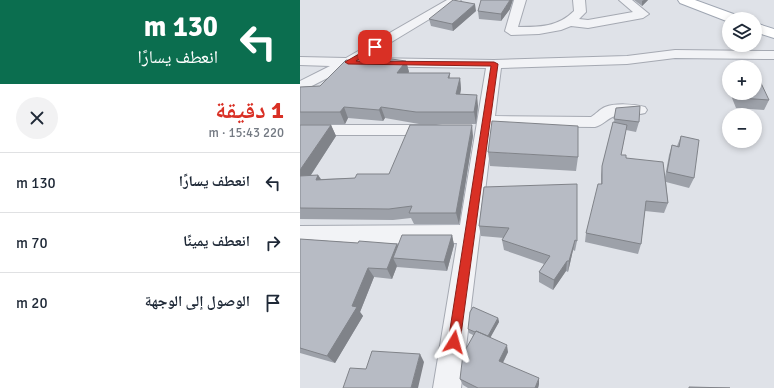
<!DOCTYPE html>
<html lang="ar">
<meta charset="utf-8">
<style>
body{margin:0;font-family:Signika,"Noto Naskh Arabic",sans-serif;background:#f2f2f3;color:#1f2937;direction:rtl;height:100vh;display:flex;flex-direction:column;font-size:15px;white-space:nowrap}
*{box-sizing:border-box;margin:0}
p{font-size:13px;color:#747a83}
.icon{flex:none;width:22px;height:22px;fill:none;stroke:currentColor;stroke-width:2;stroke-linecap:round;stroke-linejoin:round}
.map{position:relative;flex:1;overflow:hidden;direction:ltr}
.sheet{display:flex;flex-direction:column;background:#fff;width:300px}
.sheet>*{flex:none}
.guide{background:#0b6e4f;color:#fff;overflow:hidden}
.controls{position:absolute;left:422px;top:12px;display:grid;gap:8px}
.controls a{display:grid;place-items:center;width:40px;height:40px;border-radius:50%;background:#fff;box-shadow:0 2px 6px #0003;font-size:20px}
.pin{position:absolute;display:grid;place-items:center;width:34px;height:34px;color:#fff;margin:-17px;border-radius:8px;box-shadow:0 2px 6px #0006}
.me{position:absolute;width:44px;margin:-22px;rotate:8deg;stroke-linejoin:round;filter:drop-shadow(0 0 3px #0008)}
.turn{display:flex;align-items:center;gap:14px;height:84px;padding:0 16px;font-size:18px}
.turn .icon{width:52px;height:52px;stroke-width:2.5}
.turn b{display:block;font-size:28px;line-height:34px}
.round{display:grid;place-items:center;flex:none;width:42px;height:42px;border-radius:21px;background:#f2f2f3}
.overview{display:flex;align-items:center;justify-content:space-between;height:68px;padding:0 16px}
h1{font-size:24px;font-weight:800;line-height:30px;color:#d93025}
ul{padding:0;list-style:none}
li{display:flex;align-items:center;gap:12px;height:60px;padding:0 16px;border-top:1px solid #e0e1e3}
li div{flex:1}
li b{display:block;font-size:15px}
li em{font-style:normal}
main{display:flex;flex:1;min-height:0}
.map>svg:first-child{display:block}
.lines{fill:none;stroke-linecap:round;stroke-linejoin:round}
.minor-casing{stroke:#a5a9b2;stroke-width:2}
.major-casing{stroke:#9fa6b2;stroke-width:2}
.minor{fill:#f2f3f6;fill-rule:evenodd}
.major{fill:#fff;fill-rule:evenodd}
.wall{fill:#9da1a9}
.shaded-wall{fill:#808389}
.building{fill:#b7bbc4;stroke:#808389}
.route{fill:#d93025;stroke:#8d1f18}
</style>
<main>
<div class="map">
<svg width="474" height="388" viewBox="0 0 474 388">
<rect width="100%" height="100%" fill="#dfe2e8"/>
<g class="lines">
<defs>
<path id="minor" d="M147,0H161L65,58L194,60L327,56L375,50L474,51V59L375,58L327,64L201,68L195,116L291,117C296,114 300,109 305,107C315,103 334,104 345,107L347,110L345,113C335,116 324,113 315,116C308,118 303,125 295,127L193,126L161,388H133L157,243L0,244V226L160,225L186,68L51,66L0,92V81L30,66L0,65V57L46,58Z
M214,0H226L218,27C240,27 258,27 274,11L273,0H285L286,12L279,19L288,20L333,12L319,0H332L349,14L343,18L288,28L271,26L261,30L239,34L211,35L205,31Z
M0,125H136L142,126L145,130L142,134L136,135H0Z"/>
<path id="major" d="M378,0H395L439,16L441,19H429V22L380,3Z
M455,23L474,29V38L455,32Z"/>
</defs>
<use href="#minor" class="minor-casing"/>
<use href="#major" class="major-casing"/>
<use href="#minor" class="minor"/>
<use href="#major" class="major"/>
</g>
<path class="wall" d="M334,0H348L342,6Z
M210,9L201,21L179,19L178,11Z
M176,11L153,31L131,26L129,19Z
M106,61L109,72L108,73H150V78H160L161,89L160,94L178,106L176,124H119L85,118L83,121L48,118L45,124H0V87L20,86L80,63Z
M430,93H455L469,100L464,110L436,108Z
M316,108L339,122L336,132L326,130L321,155L365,177L369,155L372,145L377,146L381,136L394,178L389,188L366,182L368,203L364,213L345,211L341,244L338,254L285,242L286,233L301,184V175L302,166L314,122Z
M0,125H31L36,136L11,175H18L21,179L55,178L89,174L173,136L159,224H114L111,218L93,220L0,219Z
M188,152L278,157L276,171L190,166Z
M184,187L277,241L275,251L273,250L268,272L266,271L253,290L239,282V272L244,264L204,250L202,240L204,238L181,236L179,226Z
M152,235L154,245L147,271L97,267V266L92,279L74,277L60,312L63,316L35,363L0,353V239L58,243L97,244L98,245Z
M198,318L199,322L190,337L208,352L203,363L239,384L238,388H168L163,385L160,379L173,335L169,333L168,329Z"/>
<path class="shaded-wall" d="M210,0H213L210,9L201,21V14Z
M344,0H348L342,6V1Z
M175,4L176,11L153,31L152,24Z
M106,61L109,72L100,84L97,73Z
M160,78L161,89L158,105L156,94Z
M177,95L178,106L176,124L174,112Z
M44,107L48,118L45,124L40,112Z
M81,107L85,118L83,121L79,110Z
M31,125L36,136L3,187L0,182V170Z
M172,125L173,136L159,224L156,213Z
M18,175L25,186L16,180Z
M152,235L154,245L147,271L144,262Z
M275,240L273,250L268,272L269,261Z
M97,244L101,253L93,258L97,266L92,279L87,269Z
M267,261L266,271L253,290L254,280Z
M68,268L74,277L60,312L63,316L35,363L27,356L52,306Z
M198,318L199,322L188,342L187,338Z
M207,345L208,352L200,368L199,361Z
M120,354L124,362L118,388H111Z
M239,378V384L238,388H235Z"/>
<path class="building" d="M153,0L175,4L152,24L129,19Z
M181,0H210L201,14L178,11Z
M84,58L106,61L97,73H150L148,78H160L156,94L177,95L174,112H116L81,107L79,110L44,107L40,112H0V87L20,86L46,60L80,63Z
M455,81H460L469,100L440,98L438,93H455Z
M340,106L339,122L314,119L316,108Z
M192,121L278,126V157L188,152Z
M313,122L327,125L321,155H326V158L363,162L368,203L346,201L341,244L286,233L298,184H302V166Z
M0,125H31L0,170Z
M110,125H172L156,213H109L112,206L89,209L0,208V176L18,175L16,180L55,178L57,174H89Z
M381,136L399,140L394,178L367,172L372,145L379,147Z
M277,184V241L275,240L269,261H267L254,280L239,272L250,256L202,240L209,228L179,226L184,187Z
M102,235H152L144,262L93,258Z
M0,239L58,243L59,241L97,244L87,269L68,268L52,306L57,307L27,356L0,348Z
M173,307L198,318L188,336L176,331L175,332L168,329L170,312Z
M176,331L207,345L199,361L239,378L235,388H178L160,379L163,354Z
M72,351L120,354L111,388H43L50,368L66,369Z
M389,387L430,388H389Z"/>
<path class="route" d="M73,46L78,47L56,61L194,62L198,64L160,342L158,346L154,348L149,346L148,342L191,66L48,64L45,62Z"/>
</svg>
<div class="controls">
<a><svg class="icon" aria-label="layers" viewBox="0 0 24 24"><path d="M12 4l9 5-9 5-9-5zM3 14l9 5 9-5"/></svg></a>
<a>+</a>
<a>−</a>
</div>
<div class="pin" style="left:75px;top:47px;background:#d93025"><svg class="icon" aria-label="arrive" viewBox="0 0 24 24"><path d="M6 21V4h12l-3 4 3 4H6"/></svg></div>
<svg class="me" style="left:154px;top:342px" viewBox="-20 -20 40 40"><path d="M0-17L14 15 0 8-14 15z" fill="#d93025" stroke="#fff" stroke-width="4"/></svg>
</div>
<section class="sheet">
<div class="guide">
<div class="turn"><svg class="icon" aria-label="left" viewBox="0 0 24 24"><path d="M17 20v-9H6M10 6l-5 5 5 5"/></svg><div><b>130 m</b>انعطف يسارًا</div></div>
</div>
<div class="overview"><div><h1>1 دقيقة</h1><p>220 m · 15:43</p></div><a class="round"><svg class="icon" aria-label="close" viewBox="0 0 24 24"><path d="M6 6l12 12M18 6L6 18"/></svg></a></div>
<ul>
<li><svg class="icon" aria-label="left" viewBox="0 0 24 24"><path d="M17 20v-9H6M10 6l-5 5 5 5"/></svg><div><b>انعطف يسارًا</b></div><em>130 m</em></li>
<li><svg class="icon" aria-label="right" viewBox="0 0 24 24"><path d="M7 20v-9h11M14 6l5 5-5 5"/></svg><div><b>انعطف يمينًا</b></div><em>70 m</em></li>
<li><svg class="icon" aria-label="arrive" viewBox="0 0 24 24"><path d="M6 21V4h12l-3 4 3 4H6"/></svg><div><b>الوصول إلى الوجهة</b></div><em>20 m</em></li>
</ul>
</section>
</main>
